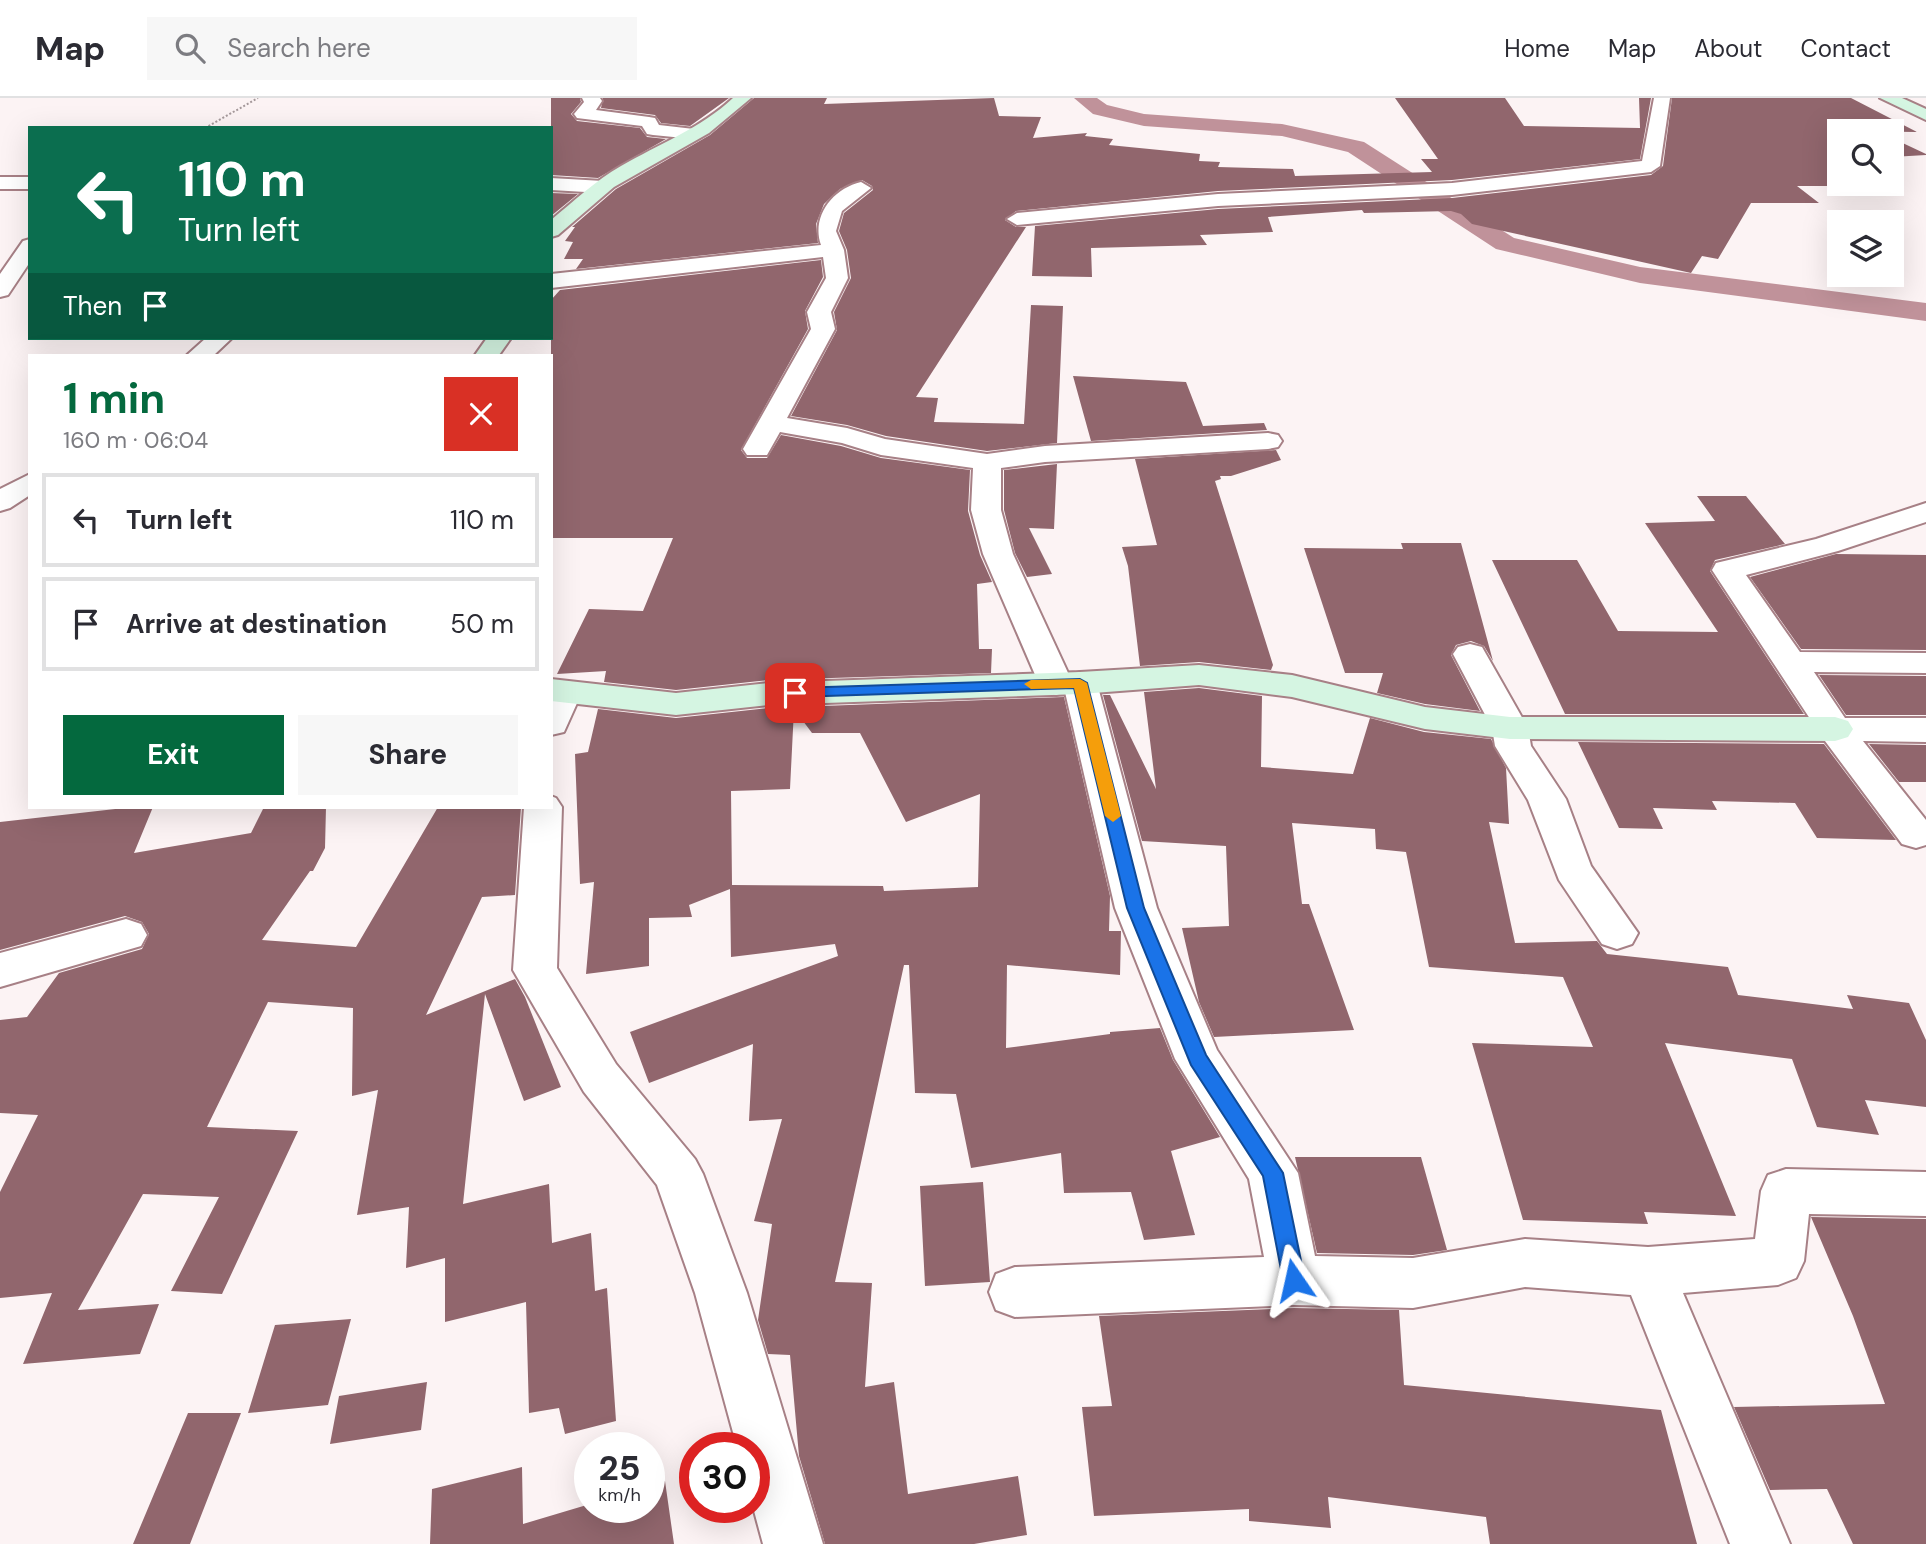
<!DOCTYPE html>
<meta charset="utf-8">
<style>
body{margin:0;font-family:"DM Sans",sans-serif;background:#f7f7f7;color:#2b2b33;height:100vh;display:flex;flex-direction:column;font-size:26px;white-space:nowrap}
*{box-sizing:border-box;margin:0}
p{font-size:23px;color:#7c7c81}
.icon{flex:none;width:38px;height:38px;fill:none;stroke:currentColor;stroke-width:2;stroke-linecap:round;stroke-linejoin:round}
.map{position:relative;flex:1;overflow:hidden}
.sheet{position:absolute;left:28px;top:256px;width:525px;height:455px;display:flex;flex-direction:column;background:#fff;border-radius:0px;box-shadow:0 7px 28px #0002}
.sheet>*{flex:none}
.hud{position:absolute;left:28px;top:28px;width:525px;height:214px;border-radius:0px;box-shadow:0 7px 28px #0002;background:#0b6e4f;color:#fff;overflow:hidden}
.fabs{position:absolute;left:1827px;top:21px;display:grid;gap:14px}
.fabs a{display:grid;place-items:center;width:77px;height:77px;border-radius:0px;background:#fff;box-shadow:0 7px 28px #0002;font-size:35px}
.speed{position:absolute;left:574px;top:1334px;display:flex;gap:14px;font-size:35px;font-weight:700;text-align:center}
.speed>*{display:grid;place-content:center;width:91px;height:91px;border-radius:50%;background:#fff;box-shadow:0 7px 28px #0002;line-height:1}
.speed small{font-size:18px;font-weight:400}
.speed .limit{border:10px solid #d22;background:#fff;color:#111}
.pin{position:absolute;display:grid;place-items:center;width:60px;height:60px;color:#fff;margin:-30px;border-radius:14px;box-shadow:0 4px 10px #0006}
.me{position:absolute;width:77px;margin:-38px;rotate:349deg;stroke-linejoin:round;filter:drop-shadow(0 0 5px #0008)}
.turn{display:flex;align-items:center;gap:24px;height:147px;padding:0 35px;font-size:32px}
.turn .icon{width:91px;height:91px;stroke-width:2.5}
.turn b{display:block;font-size:49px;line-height:60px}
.then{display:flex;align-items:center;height:66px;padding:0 35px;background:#0003;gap:14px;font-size:26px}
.round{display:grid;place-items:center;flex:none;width:74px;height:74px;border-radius:0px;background:#f7f7f7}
.head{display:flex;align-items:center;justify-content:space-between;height:119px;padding:0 35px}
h1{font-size:42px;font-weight:700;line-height:52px;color:#04693e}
.button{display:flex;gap:14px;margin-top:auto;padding:14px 35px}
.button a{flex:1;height:80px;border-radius:0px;background:#04693e;color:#fff;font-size:28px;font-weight:700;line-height:80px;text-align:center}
.button a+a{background:#f7f7f7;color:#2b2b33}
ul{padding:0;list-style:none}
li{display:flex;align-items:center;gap:21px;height:94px;margin:0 14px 10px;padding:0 21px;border:4px solid #e1e1e2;border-radius:0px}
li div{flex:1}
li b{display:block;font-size:26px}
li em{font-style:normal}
header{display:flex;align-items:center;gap:42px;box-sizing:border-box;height:98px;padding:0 35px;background:#fff;border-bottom:2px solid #e1e1e2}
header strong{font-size:33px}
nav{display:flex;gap:38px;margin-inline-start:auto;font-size:24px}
.search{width:490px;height:63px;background:#f7f7f7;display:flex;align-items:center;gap:18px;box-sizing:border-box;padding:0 24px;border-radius:0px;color:#7c7c81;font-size:26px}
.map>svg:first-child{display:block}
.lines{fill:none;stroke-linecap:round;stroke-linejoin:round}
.canal{fill:#c0929a;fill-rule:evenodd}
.building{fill:#91666d;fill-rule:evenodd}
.street-casing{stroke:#a78086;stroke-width:4}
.secondary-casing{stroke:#a78086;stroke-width:4}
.path{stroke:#a5999b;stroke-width:2;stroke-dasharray:2 2;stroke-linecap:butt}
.street{fill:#fff;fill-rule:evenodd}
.secondary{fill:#d5f5e2;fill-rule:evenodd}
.route{fill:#1a73e8;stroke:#114b97;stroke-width:2}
.slow{fill:#f59e0b}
</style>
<header>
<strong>Map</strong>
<div class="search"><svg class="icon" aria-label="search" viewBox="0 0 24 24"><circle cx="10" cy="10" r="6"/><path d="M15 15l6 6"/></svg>Search here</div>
<nav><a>Home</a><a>Map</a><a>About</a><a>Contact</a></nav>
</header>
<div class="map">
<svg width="1926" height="1446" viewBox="0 0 1926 1446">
<rect width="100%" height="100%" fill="#fcf3f4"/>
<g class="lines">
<path class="canal" d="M1074,0H1097L1107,7L1144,16L1282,26L1364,44L1514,140L1640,169L1926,205V223L1640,185L1496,151L1348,54L1282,38L1144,28L1093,16Z"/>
</g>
<path class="building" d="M551,0H580L581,4L571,16L577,23L640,30L647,39L666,41L598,80L551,77Z
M603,0H729L690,28L661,25L655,17L601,10Z
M754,0H827L824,6L994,0L999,18L1041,19L1033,40L1087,35L1085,38L1113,41L1109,47L1200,56L1199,63L1220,64L1218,69L1293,71L1295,78L1432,74L1421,61H1438L1395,0H1505L1524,28L1640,30L1639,0H1651L1640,61L1452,82L1218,93L1016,113L1005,122L1016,129H1026L916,299L938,300L934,324L1024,326L1031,207L1063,208L1057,345L987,353L886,338L847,327L791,318L837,232L834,214L851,180L847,152L839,133L844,115L873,92L872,88L862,82L840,91L824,106L816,126L818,145L576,171L583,161H564L573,144L565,143L575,129H572L616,91L710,37Z
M1672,0H1851L1917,34L1839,33V63L1831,64L1839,70V86L1864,88H1797L1819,105H1751L1718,161L1702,158L1691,175L1472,126L1461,116L1451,113L1364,115L1362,112L1268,119L1273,134L1200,137L1207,147L1091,150L1092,179L1032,178L1035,128L1218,111L1452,100L1651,77L1663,68Z
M1892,40L1926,56V57L1892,59Z
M551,95L578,96L551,118Z
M821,162L823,179L805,213L808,231L741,352L747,360H767L781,337L841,348L881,360L970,372L968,413L980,457L992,484L977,486L979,551H992L991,575L768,582L676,592L604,584L606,573L557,576L589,511L643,513L673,440H551V202L560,192Z
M1073,278L1186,284L1203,328L1264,325L1267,332L1091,343Z
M1276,352L1281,362L1231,378H1220L1221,381L1215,383L1273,567L1271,572L1199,564L1140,568L1128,468L1122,449L1157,447L1135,361Z
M1057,366L1054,431L1029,430L1052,476L1027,479L1015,455L1004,412V372Z
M1697,398H1746L1785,446L1715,462L1710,473L1804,616H1565L1492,462H1577L1618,533L1718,534L1645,425L1715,423Z
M1401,445H1461L1493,563L1484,548L1471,543L1456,547L1451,557L1480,613L1425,606L1377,595L1383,575H1345L1304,450L1403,451Z
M1836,456L1926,457V552L1801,551L1750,479Z
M1819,577L1926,578V617H1846Z
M1199,590L1262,598L1261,669L1353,676L1370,620L1424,634L1491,641L1506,670L1509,726L1489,724L1515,845L1597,843L1607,856L1728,869L1738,897L1853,911L1847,897L1909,905L1926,942V1009L1865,1002L1879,1037L1817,1029L1792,961L1665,945L1736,1118L1644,1114L1648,1126L1523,1122L1472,945L1593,949L1563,879L1429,869L1406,754L1376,751L1375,731L1292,725L1302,806H1309L1354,932L1214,939L1199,904L1182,830L1229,828L1226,748L1142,743L1103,597H1110L1156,691L1144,594Z
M1064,599L1110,798L1109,833H1121L1120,877L1007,867L1006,950L1110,936V934L1160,930L1173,962L1220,1039L1171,1053L1195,1137L1144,1142L1131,1094L1064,1095L1061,1055L971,1070L956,996L915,995L909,867H904L835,1184L872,1185L865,1289L894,1284L908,1396L1018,1378L1027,1437L974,1446H825L799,1358L790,1257L768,1256L758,1222L772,1126L754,1123L782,1021L749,1023L753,946L649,985L630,934L838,858L835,846L731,859L730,791L689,807L692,819L649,820V868L586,876L594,784L580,786L575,656L588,654L598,611L676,620L768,610ZM794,611L812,635H860L906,724L980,696L978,789L884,793L883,788L732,787L731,693L790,691Z
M1578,644L1824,646L1896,742L1817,740L1795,705L1712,703L1717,712L1653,710L1663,731L1619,730Z
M1869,646L1926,647V684H1899Z
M133,709H153L134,755L251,735L264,709H326L325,750L313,773H310L262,842L356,849L438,709H521L515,797L482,799L426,917L515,881L525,899L561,989L524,1003L485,896L463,1106L549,1086L552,1145L591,1135L595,1193L607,1190L616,1323L565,1336L559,1310L529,1315L526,1204L445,1224V1160L406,1170L409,1109L357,1117L378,992L352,998L353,910L268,904L207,1029L298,1033L222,1196L171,1193L219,1099L143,1096L78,1212L159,1206L140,1256L23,1266L52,1195L0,1200V1094L38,1017L0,1015V922L27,919L59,875L142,851L149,836L142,824L125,818L0,852V724Z
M1295,1059H1421L1447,1152L1413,1157L1317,1155Z
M983,1084L990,1184L925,1188L920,1088Z
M1811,1119L1926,1121V1446H1853L1827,1391L1770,1392L1734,1309L1885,1306L1853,1218Z
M1294,1210L1399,1212L1404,1287L1661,1312L1697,1446H1490L1486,1419L1328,1399L1331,1430L1249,1423V1411L1094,1418L1082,1309L1112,1308L1099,1218Z
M351,1221L328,1307L248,1315L275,1227Z
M427,1284L421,1332L330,1346L339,1298Z
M188,1315H241L190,1446H133Z
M522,1369L523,1426L590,1406V1409H649V1387L665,1383L674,1446H430L432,1391Z"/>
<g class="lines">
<defs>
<path id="street" d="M582,0H600L602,3L596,12L649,19L655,20L659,27L694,31L703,36L694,41L653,37L647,36L642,28L577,20L574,16L584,4Z
M1654,0H1670L1660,68L1651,74L1452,97L1218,108L1017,127L1007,121L1017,115L1218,96L1452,85L1642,63Z
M0,79H30V91H0Z
M551,80L603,83L613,89L603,95L551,92Z
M861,84L871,90L842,113L836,133L844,152L848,180L831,214L835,231L787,320L847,330L885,341L987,356L1045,348L1268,335L1278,337L1282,343L1278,349L1268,351L1045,364L1001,370V412L1013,456L1069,577L1080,574L1092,577L1097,585L1157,810L1217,952L1298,1075L1315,1158L1413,1160L1525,1141L1648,1149L1755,1141L1761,1093L1768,1077L1786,1071L1926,1074V1118L1809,1116L1804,1163L1796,1180L1778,1187L1683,1195L1790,1446H1730L1631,1197L1525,1189L1413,1210L1294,1207L1015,1219L996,1212L989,1194L996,1176L1015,1169L1264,1159L1249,1081L1175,961L1115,810L1065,594L1056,597L1044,594L1039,586L983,456L971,412L973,370L881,357L842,345L780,334L767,357H747L743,351L811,231L807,214L826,180L823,159L551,190V176L821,147C811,119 832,91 861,84Z
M30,141V164L8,197L0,199V176L23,143Z
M206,240H232L214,257H187Z
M30,376V397L10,410L0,413V391Z
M1926,405V424L1838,453L1746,477L1800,554L1926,555V575L1814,574L1845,620H1926V644L1863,643L1926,722V747L1916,750L1902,746L1822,639L1712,472L1716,465L1816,441Z
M1470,546L1482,549L1528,630L1531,648L1566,701L1591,768L1638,835L1632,846L1617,851L1602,846L1559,782L1528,702L1495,648L1492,630L1453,556L1458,549Z
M565,583L577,586L582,594L564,634L551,637V589Z
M551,698L556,700L562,709L557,870L616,966L695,1061L703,1076L747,1195L823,1446H763L753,1409L754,1349H737L695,1195L657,1087L584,994L513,872L524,709H551Z
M126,821L141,826L147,837L141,848L0,889V855Z"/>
<path id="secondary" d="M733,0H751L709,35L614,89L558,137L551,139V122C574,103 595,83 621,68C659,46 701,30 733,0Z
M1880,0H1902L1926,11V22Z
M487,240H511L499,257H475Z
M1199,567L1292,577L1425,609L1510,619H1835L1848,623L1853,631L1848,639L1835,643L1510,641L1425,631L1292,599L1199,587L1080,596L768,607L676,617L551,603V581L676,595L768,585L1080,574Z"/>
</defs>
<use href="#street" class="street-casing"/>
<use href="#secondary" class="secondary-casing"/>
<path class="path" d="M205,30L258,0"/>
<use href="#street" class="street"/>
<use href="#secondary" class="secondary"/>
</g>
<path class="route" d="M1080,581L1087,585L1144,810L1206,957L1283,1075L1305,1182L1301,1190L1294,1193L1286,1190L1283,1182L1263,1078L1191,967L1127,810L1074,590L795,599L788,595L795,590Z"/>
<path class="slow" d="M1080,581L1087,585L1121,718L1113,724L1105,718L1074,590L1031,591L1024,586L1031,582Z"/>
</svg>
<div class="fabs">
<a><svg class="icon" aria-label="search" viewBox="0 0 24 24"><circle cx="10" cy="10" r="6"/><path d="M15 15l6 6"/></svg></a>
<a><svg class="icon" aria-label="layers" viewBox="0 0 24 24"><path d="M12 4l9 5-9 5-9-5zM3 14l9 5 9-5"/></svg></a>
</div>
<div class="speed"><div>25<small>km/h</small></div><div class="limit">30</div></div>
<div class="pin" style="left:795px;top:595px;background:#d93025"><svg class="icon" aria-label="arrive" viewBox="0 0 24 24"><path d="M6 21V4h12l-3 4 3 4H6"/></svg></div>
<svg class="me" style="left:1294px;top:1182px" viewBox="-20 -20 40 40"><path d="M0-17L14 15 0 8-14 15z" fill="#1a73e8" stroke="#fff" stroke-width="4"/></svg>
<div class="hud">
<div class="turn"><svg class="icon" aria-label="left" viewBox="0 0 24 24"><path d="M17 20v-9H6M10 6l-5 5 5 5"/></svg><div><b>110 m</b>Turn left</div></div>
<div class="then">Then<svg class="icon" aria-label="arrive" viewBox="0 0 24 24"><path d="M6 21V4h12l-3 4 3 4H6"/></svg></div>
</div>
<section class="sheet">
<div class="head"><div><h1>1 min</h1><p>160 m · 06:04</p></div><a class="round" style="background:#d93025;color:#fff"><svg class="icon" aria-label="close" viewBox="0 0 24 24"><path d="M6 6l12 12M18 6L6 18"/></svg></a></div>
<ul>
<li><svg class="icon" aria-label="left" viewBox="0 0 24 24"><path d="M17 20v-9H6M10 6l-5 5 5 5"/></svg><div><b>Turn left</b></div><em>110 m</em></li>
<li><svg class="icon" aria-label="arrive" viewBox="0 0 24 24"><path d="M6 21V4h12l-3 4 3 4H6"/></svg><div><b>Arrive at destination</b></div><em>50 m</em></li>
</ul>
<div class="button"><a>Exit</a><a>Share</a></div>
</section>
</div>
